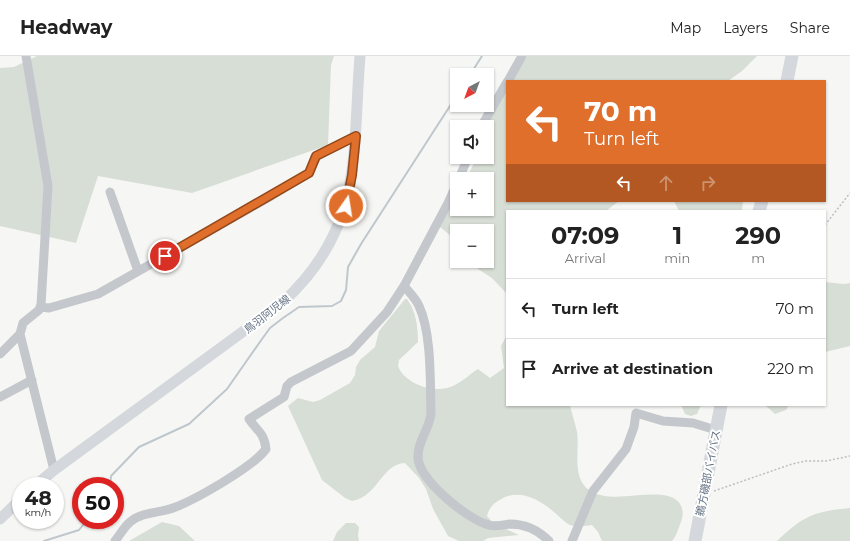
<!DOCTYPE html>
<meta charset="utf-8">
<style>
body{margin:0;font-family:Montserrat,"Noto Sans JP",sans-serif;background:#f2f2f2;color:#222;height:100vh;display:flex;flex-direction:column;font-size:15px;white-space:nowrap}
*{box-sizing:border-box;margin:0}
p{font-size:13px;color:#767676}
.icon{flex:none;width:22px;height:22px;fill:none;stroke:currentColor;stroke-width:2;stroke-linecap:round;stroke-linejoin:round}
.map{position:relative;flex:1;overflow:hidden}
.drawer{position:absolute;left:506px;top:154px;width:320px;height:196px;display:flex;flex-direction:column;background:#fff;border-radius:0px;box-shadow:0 1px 3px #0004}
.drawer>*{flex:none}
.banner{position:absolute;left:506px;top:24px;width:320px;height:122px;border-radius:0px;box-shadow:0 1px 3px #0004;background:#e06f2b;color:#fff;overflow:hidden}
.needle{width:26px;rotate:221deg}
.fabs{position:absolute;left:450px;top:12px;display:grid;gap:8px}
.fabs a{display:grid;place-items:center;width:44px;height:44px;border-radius:0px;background:#fff;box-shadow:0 1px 3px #0004;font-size:20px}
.speed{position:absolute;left:12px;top:421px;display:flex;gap:8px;font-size:20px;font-weight:700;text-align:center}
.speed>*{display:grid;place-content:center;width:52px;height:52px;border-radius:50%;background:#fff;box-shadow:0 1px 3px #0004;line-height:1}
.speed small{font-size:10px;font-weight:400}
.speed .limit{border:6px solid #d22;background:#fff;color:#111}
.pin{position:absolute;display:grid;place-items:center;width:34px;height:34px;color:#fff;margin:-17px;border:2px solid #fff;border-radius:50%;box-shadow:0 1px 4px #0007}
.me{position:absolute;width:44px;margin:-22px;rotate:13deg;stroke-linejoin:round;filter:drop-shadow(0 0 3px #0008)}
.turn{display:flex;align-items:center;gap:14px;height:84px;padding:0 12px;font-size:18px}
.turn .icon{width:52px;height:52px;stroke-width:2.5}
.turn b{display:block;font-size:28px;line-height:34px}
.lanes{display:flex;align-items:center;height:38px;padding:0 12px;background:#0003;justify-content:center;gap:20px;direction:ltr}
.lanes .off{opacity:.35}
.eta{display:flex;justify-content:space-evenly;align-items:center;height:68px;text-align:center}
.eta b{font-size:24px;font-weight:700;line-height:28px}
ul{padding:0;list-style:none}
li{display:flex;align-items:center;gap:12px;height:60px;padding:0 12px;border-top:1px solid #e0e0e0}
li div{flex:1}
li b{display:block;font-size:15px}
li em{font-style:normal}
header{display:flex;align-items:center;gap:24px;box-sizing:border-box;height:56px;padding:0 20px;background:#fff;border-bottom:1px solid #e0e0e0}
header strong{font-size:19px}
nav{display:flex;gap:22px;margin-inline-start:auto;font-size:14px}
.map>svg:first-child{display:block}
.green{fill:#d7ded5}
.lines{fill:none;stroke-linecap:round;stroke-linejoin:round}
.stream{stroke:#bfc7cd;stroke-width:2}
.path{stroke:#bcbec0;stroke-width:1.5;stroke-dasharray:2 2;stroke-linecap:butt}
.minor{stroke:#c4c7cb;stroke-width:9}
.major{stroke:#d4d8dc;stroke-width:11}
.highway{stroke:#d4d8dc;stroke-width:13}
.route-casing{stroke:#92481c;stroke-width:10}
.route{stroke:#e06f2b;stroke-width:7}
.labels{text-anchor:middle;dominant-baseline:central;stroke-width:4;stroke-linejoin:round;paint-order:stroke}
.street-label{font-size:11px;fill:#667384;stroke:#fff}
</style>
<header>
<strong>Headway</strong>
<nav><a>Map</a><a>Layers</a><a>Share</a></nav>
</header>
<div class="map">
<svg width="850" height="485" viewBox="0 0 850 485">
<rect width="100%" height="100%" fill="#f6f7f4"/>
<path class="green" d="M37,0H334L331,9L328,89L192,137L98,120L76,187L0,170V12L14,11Z
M527,0H757L742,15L728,25H512Z
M507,33V145H619L606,155H507V238L492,222L478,213L473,205H487V175H457V185L440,171L457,139V153H487V123H466L477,101H487V71H484Z
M674,145H743L742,155H679Z
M825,226L844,228L850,227V290L825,296Z
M405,243H407C416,255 418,271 418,286L399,304L398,310C405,329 437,339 455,329C463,325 470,318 478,313L490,322L504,312L501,290L507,279V349H570C572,358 575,367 577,376C580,393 571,421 589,434C610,449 648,433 671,441C682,445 685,456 681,466C678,473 677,479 672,485H602L598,476L592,469C583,470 576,472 568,468C563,465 558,459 554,456C540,444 521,433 503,442C495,446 489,451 487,460L493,467L519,479L488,482L483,485H459L448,480L433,453L426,433L419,422L405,407C381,408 379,440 352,445L345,442L322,424L288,350L298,342L313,346L320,344L350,327L355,319L356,311L360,304L375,291L379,275Z
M681,349H701L697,358L691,360L685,358Z
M765,349H789L786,354L775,358Z
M850,452V485H777C803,460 815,455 850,452Z
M162,466L179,470L195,485H129Z
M346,467H355L359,471L358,480L359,485H333L337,476Z"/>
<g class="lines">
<path class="stream" d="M470,19L482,0
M110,430L111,420L139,391L189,368L227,333L262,283L270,272L283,262L299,251L332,250L341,245L346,234L348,211L361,188L457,39
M44,485L79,474L87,464"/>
<path class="path" d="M825,169L850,137
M714,435L792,408L806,405H826L850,400"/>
<path class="minor" d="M508,25L522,0
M481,71L507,26
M459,123L468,101
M110,136L138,215
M404,230C409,236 416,243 419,250C432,278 430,327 431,358C429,374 417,386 418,402C419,424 468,464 489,469C496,471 503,469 510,468C525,468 539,475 549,485
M40,251L49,252L98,238L271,140L309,117L317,100L356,80
M20,278L54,414
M0,298L20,278L23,267L39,254L41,249L48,130L26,0
M0,341L32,324
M115,485C120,479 124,471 130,466C141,456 160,457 173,452C195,444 253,411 266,393C264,376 257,375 249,363L284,341L287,330L291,326L351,295L387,256L404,230L448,147L457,127
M572,485L593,435L626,393L634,371L636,357L663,365L693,367L716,374"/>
<path class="major" d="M35,430L54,414L282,247C364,172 352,100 360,0
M0,463L21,443"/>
<path class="highway" d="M787,25L792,0
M759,155L762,145
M695,485L721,349"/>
</g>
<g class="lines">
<defs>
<path id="route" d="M165,200L309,117L316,100L356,80L352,119L346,150"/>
</defs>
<use href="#route" class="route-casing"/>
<use href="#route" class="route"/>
</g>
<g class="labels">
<g class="street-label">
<text transform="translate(267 258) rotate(-38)">鳥羽阿児線</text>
<text transform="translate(708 417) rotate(-79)">鵜方磯部バイパス</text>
</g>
</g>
</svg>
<div class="fabs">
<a><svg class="needle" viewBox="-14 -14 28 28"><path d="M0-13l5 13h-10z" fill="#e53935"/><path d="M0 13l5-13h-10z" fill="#767676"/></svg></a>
<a><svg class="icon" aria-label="sound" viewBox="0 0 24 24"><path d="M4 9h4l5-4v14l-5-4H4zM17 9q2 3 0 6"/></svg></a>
<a>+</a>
<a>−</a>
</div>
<div class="speed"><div>48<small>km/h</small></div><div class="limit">50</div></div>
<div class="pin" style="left:165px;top:200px;background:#d93025"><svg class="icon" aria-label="arrive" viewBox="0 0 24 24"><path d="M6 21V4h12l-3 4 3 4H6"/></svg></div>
<svg class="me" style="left:346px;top:150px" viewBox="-20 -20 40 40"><circle r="17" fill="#e06f2b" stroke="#fff" stroke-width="3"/><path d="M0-11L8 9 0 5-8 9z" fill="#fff"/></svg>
<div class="banner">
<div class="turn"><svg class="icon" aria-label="left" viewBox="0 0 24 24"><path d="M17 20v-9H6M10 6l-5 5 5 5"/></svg><div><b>70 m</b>Turn left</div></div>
<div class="lanes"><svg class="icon" aria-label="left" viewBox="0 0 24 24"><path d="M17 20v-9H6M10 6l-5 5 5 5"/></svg><svg class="icon off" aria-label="ahead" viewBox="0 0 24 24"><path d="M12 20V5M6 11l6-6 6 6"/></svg><svg class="icon off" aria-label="right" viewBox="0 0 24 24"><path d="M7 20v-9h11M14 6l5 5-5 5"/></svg></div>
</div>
<section class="drawer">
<div class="eta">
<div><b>07:09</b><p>Arrival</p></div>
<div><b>1</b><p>min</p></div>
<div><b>290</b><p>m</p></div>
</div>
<ul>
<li><svg class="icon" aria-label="left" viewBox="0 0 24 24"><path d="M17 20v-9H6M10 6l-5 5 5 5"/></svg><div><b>Turn left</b></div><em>70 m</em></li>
<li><svg class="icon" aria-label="arrive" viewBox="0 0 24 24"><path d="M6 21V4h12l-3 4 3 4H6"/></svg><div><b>Arrive at destination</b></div><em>220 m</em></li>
</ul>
</section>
</div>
